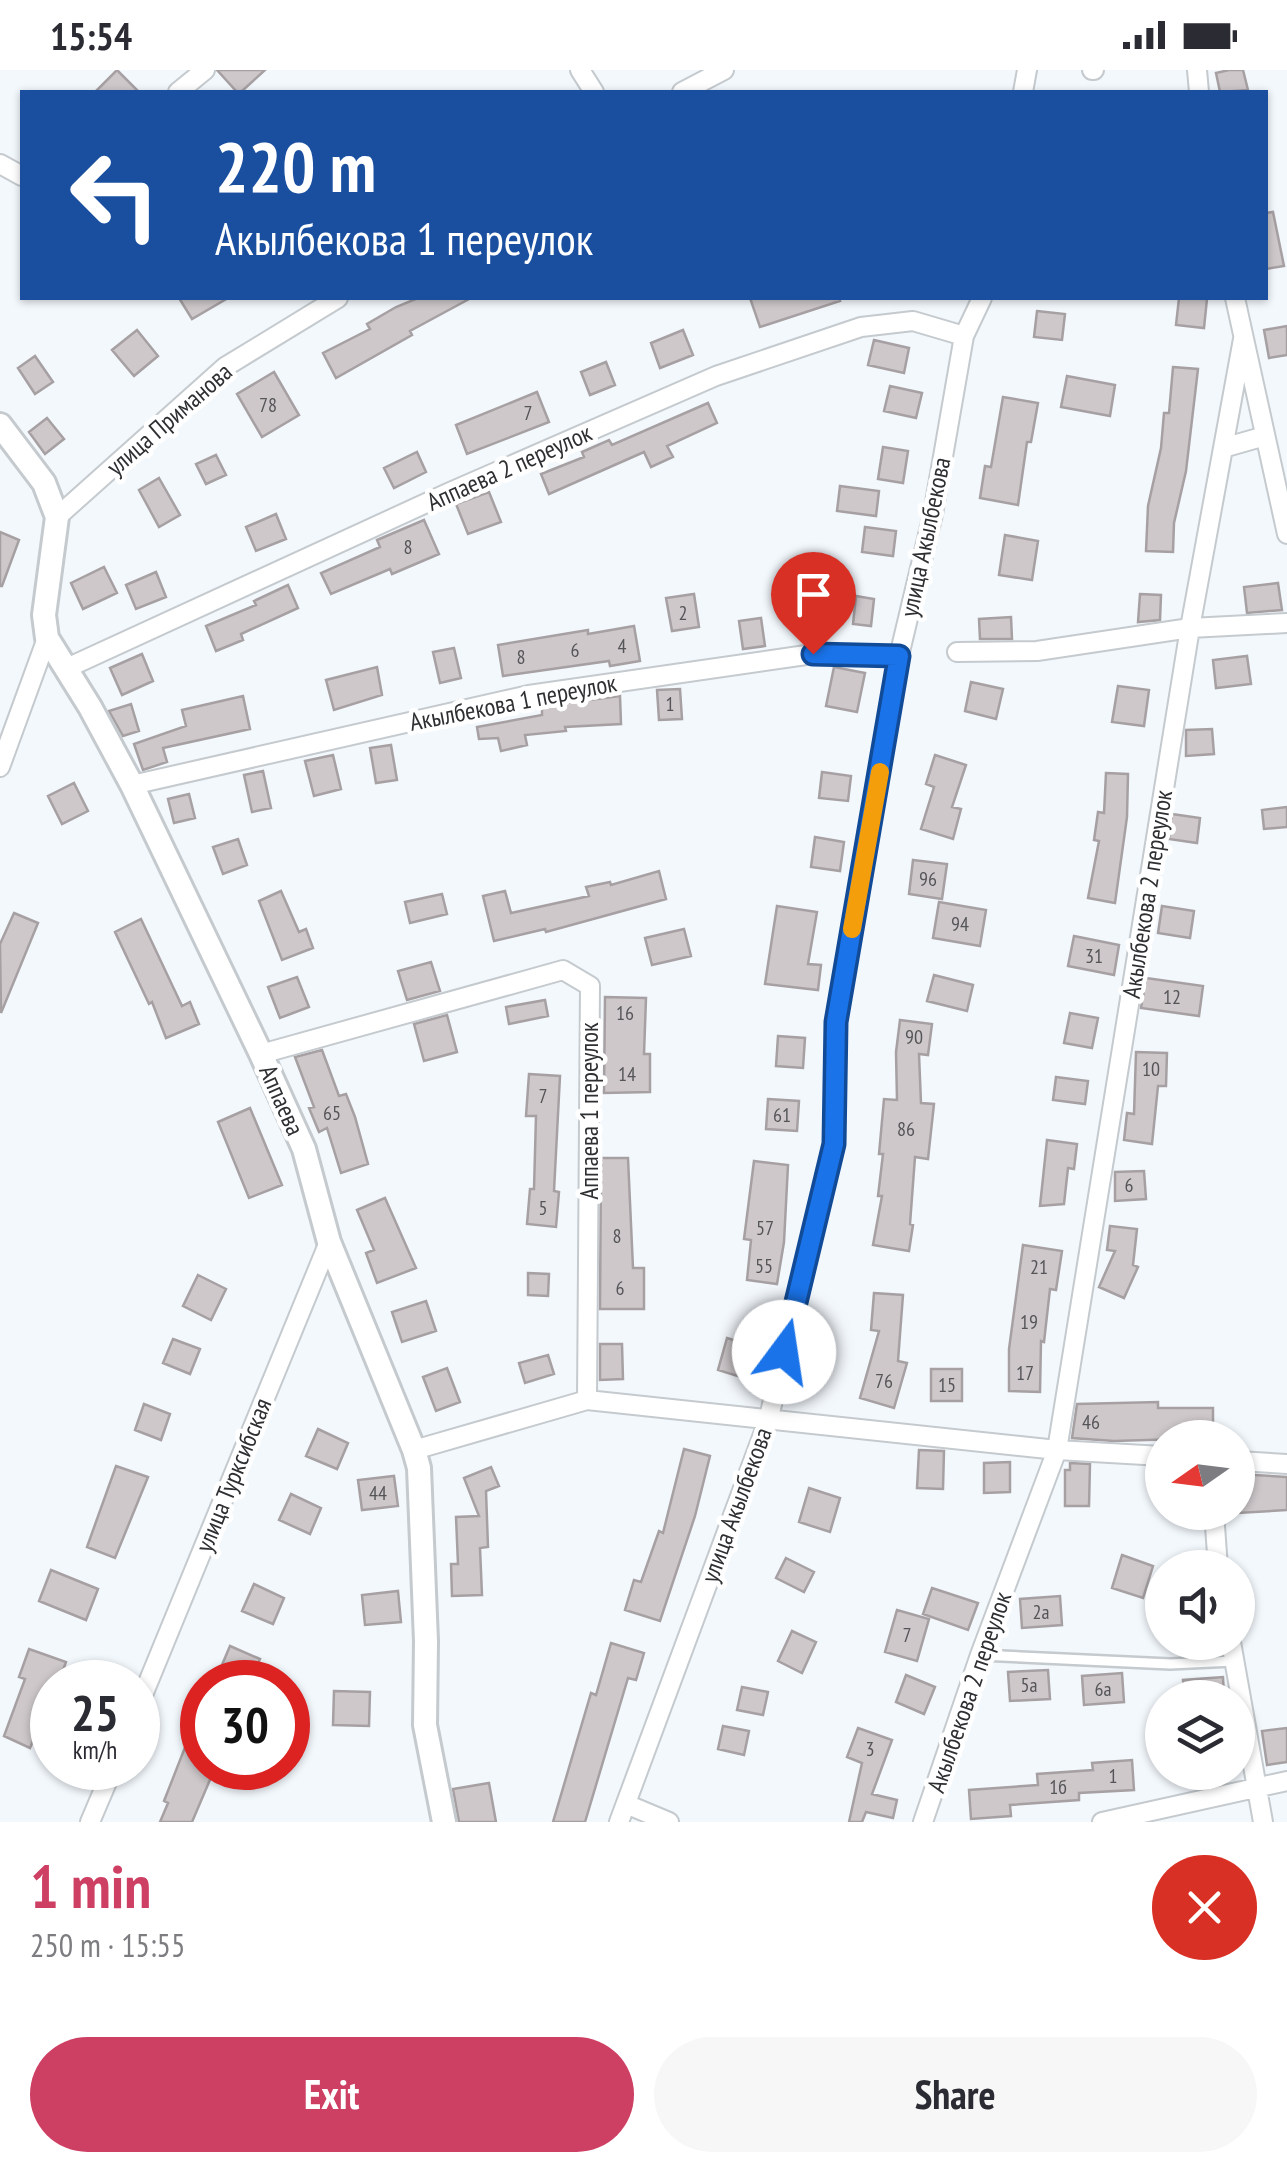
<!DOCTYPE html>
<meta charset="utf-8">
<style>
body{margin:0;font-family:"PT Sans Narrow",sans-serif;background:#f7f7f7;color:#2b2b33;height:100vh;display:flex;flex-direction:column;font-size:38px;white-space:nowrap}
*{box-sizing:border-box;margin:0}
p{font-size:32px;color:#7c7c81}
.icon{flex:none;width:55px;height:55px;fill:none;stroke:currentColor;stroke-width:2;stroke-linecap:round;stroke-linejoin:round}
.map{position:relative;height:1752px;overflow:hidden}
.sheet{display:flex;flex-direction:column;background:#fff;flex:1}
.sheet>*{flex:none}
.top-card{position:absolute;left:20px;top:20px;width:1248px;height:210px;border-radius:0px;box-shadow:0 2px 8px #0004;background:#1a4fa0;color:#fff;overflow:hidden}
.needle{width:65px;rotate:256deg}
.fabs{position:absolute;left:1145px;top:1350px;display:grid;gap:20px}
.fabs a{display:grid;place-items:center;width:110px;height:110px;border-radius:50%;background:#fff;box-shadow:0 2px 8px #0004;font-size:50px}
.speed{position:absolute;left:30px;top:1590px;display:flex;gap:20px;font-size:50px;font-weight:700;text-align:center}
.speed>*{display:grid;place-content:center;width:130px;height:130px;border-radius:50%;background:#fff;box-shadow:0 2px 8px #0004;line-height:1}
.speed small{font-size:25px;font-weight:400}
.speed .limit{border:15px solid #d22;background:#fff;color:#111}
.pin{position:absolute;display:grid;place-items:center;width:85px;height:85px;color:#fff;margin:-102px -42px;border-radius:50% 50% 50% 0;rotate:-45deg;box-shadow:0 0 10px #0007}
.pin .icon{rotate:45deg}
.me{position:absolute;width:110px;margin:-55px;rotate:14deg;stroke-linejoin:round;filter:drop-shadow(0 0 8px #0008)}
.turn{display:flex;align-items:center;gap:35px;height:210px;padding:0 30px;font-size:45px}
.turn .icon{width:130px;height:130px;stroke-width:2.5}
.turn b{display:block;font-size:70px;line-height:85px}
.round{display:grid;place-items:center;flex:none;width:105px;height:105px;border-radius:52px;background:#f7f7f7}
.head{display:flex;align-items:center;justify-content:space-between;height:170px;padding:0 30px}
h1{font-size:60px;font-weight:700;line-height:75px;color:#ce3f64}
.action{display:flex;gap:20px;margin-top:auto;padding:20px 30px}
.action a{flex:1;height:115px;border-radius:60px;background:#ce3f64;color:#fff;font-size:40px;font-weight:700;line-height:115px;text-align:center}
.action a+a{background:#f7f7f7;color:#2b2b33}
.status{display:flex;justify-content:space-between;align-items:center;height:70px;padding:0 50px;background:#fff;direction:ltr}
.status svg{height:28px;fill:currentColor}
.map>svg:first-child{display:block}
.building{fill:#cec8cb;stroke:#a6a0a3;stroke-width:2.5}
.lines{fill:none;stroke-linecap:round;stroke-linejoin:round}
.service-casing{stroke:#c4cace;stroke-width:14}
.minor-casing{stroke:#c4cace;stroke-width:22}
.tertiary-casing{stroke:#c4cace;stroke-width:28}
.service{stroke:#fff;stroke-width:9}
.minor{stroke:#fff;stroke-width:18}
.tertiary{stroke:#fff;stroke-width:22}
.route-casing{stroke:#114b97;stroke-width:25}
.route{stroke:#1a73e8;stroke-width:18}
.slow{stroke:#f59e0b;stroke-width:18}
.labels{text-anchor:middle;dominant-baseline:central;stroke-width:9;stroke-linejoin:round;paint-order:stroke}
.number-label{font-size:20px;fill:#555558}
.street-label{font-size:25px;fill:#2d2f31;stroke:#fff}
</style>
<div class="status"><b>15:54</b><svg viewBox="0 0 49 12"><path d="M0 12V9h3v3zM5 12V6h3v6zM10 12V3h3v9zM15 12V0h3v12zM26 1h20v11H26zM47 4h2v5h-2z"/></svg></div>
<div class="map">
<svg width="1287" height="1752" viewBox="0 0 1287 1752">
<rect width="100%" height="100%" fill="#f3f8fd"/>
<path class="building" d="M117,0L139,22H95Z
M217,0H265L241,22H237Z
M1229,0H1243L1248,20L1220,22L1216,3Z
M1273,142L1284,196L1265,199V143Z
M179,228H228L192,249Z
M418,228H471L410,261L412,265L336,308L323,283L370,259L367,254L396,237Z
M750,228H839L840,231L760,257Z
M1179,228L1207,229L1204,258L1176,255Z
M1037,241L1065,244L1062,270L1034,267Z
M1287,256V285L1269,288L1264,260Z
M137,260L158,286L134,306L112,280Z
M683,260L693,285L660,298L651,273Z
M874,270L909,278L904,303L868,295Z
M35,286L53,312L35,324L18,298Z
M606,292L615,315L590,325L581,302Z
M1173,297L1198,299L1186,401L1174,453L1173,482L1146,481L1148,436L1161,378L1164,343H1169Z
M274,302L299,345L262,367L237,324Z
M1067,306L1115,315L1110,346L1061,337Z
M890,316L922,323L916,348L884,341Z
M537,322L549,352L467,384L456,355Z
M1003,327L1038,333L1031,372H1027L1018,435L980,428L985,396L991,397Z
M708,333L717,353L667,376L673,387L651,397L644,382L549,424L541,404L584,387L582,382L609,370L612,375Z
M47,348L64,369L45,384L29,362Z
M883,377L908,381L903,413L878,409Z
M417,382L426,402L394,418L384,398Z
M216,385L226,405L206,414L196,394Z
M159,408L180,445L159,457L139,420Z
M840,416L879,421L876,446L837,441Z
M489,422L501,452L468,464L456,434Z
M276,444L286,469L256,481L246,457Z
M424,450L439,484L392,504L390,499L331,524L321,503L380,477L377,470Z
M865,457L896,461L893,486L862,482Z
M0,462L19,470L2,516H0Z
M1005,465L1038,471L1032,510L999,505Z
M104,497L117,523L83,539L71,513Z
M156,502L166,527L136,539L126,515Z
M1278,513L1282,540L1247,543L1244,517Z
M288,515L298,538L241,564L243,570L216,581L206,556L256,535L254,531Z
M694,524L699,557L672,561L666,528Z
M1140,524L1161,525L1160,550L1138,552Z
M856,526L874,529L871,556L853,554Z
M1011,547L1012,569H980L979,549Z
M761,548L765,576L743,579L739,551Z
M634,556L640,591L610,596L609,591L503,606L498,575L588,560V564Z
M454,578L461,608L440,613L433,582Z
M142,584L153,611L122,625L110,598Z
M1247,586L1251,614L1216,618L1213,590Z
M377,597L382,625L334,640L326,610Z
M834,597L865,603L857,642L826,636Z
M971,612L1003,619L996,649L965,641Z
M1118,616L1149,620L1144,656L1112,652Z
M680,619L682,649L659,650L657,620Z
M243,626L250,659L163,678L167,692L143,700L134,674L186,656L182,640Z
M620,626L621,654L565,657L566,661L525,665L527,675L501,681L498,668L479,669L477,657L542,645V636Z
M131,634L139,661L123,666L109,641Z
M1212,659L1214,684L1186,686V660Z
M391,675L397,710L376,713L370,678Z
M333,685L341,719L314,726L305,691Z
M935,685L966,695L952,737L961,739L953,769L921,759L934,717L926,714Z
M263,701L271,738L252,742L244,705Z
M822,702L851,706L848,731L819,728Z
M1106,703L1128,704L1127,747L1115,833L1088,828L1099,771L1094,770L1098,742L1104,743Z
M74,713L88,741L62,754L48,726Z
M189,724L195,748L174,753L168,729Z
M1287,737V757L1264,759L1262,740Z
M1172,744L1200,748L1197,773L1169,769Z
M815,767L844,772L840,801L811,797Z
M238,769L247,795L223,804L213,777Z
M913,790L947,794L942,829L909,824Z
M659,801L666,829L546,862L545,859L494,871L483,826L505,821L511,843L589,826L586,817L610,812L611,815Z
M281,821L299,862L306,859L313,878L282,890L259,831Z
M442,824L447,844L410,853L405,832Z
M939,832L986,840L980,876L933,868Z
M777,836L817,842L808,894L821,895L818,920L765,914Z
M1162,836L1194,841L1190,868L1158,863Z
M14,843L38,853L1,943L0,874Z
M141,849L182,936L190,932L199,954L166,968L152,932L149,934L115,862Z
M684,859L691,886L652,895L645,868Z
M1074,866L1119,875L1114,905L1068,896Z
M431,892L440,921L407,930L398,901Z
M934,905L973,915L967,941L927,931Z
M297,907L309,937L280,948L268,917Z
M1146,908L1203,916L1199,946L1141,938Z
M605,927L646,928L644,984H650V1022L604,1023Z
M545,930L548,946L509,954L506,937Z
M1070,943L1098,948L1092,978L1064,973Z
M447,945L457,982L424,991L414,954Z
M900,950L932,954L928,985L919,984L921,1033L934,1034L928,1089L915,1087L910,1154L913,1155L909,1181L873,1175L882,1126H878L883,1084H879L884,1029L897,1030L896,982Z
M778,966L805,968L803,998L776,996Z
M322,980L339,1026L346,1024L355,1047L368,1094L341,1103L327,1058L319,1062L309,1038L314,1037L295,987Z
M1136,982L1167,983L1166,1016H1158L1152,1074L1124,1070L1127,1043L1134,1044Z
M529,1004L560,1006L554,1121L559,1122L556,1157L527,1154L530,1119H534L536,1046H526Z
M1056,1007L1088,1011L1085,1034L1053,1030Z
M768,1029L799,1031L797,1061L766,1059Z
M250,1038L282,1115L249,1128L218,1052Z
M1047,1070L1077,1074L1074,1099L1068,1098L1064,1134L1040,1136Z
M601,1088H628L633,1198H644V1239H600Z
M754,1091L788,1095L784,1172L777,1214L747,1210L751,1170L744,1169Z
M1144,1101L1146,1129L1115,1131V1102Z
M385,1128L416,1198L377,1213L366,1183L374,1180L357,1140Z
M1110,1156L1137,1159L1133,1195L1138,1197L1124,1228L1099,1217L1115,1181L1107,1180Z
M1023,1175L1062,1181L1056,1220L1050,1219L1044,1272L1041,1271L1040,1322L1009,1321V1279Z
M528,1203L549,1204L548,1226L528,1225Z
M198,1205L226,1219L211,1250L183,1236Z
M874,1223L903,1225L898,1291L907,1293L894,1338L860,1328L879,1261L871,1260Z
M426,1231L436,1261L402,1272L392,1242Z
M727,1268L757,1277L747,1309L718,1300Z
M173,1269L200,1279L190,1304L163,1293Z
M600,1274H622L623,1309L600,1310Z
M548,1285L554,1304L525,1313L519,1293Z
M447,1298L460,1332L436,1341L423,1307Z
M931,1299H962V1331H931Z
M1158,1332V1338H1213V1368L1114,1371L1072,1368L1077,1334Z
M144,1334L170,1344L161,1370L135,1360Z
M318,1359L348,1373L337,1399L306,1386Z
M684,1379L710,1386L695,1446L660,1551L625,1540L634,1510L641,1512L659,1461L663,1463Z
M919,1380L944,1381L943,1419L917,1418Z
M1010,1392V1422L984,1423V1393Z
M1070,1393L1090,1394L1089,1436H1065V1400H1070Z
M116,1396L148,1407L115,1488L87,1477Z
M491,1397L499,1416L486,1421L488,1477L480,1478L482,1525L452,1526L451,1494H458L456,1447L479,1446L464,1408Z
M1238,1404L1287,1407V1440L1238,1443Z
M394,1406L398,1436L362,1440L358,1410Z
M809,1418L840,1428L830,1462L799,1452Z
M291,1424L321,1438L310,1464L279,1450Z
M1122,1485L1153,1496L1143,1528L1112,1518Z
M786,1488L814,1502L804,1522L776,1508Z
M51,1500L98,1519L86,1550L39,1531Z
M254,1514L284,1528L273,1554L242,1541Z
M932,1518L978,1533L968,1560L923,1544Z
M398,1521L401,1552L365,1555L362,1525Z
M1060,1526L1062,1555L1022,1558L1020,1529Z
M897,1540L929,1549L917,1591L885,1582Z
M792,1561L816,1572L802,1603L778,1591Z
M611,1573L644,1583L636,1610L628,1608L585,1752H553L591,1623L596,1625Z
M230,1576L260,1589L250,1612L219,1602Z
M29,1579L66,1592L59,1612H52V1626L30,1678L4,1666L25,1609L19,1607Z
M1048,1600L1050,1629L1010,1631L1008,1602Z
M1122,1603L1124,1632L1084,1635L1082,1606Z
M906,1605L935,1617L924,1644L896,1632Z
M1223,1607L1224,1628H1184L1183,1610Z
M742,1617L768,1622L763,1645L737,1640Z
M334,1621L370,1622L369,1656L333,1655Z
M202,1634V1698H215L192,1752H160L168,1733L164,1731Z
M723,1656L749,1661L744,1685L718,1679Z
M858,1658L892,1670L872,1724L897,1730L893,1748L866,1742L862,1752H849L862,1693L847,1687Z
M1287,1658V1692L1267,1695L1262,1661Z
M1132,1690L1134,1720L1079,1723V1730L1010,1735L1011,1746L971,1749L969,1720L1038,1715L1037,1704L1093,1700L1092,1693Z
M489,1713L496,1752H459L453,1719Z"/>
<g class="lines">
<defs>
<path id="service" d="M980,1585L1170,1594L1234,1591"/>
<path id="minor" d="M580,0L594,22
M1092,0H1094
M1197,0L1199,22
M178,22L205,0
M682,22L724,0
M1023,22L1027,0
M0,94L22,106
M1235,228L1287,464
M1223,378L1265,366
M57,447L225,297L338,228
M957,582L1037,581L1190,558L1287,553
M67,598L448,423L716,306L861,257L913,251L964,266
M0,697L47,568
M132,715L529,625L813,584L899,586
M261,984L563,900L590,916L587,1330
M414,1380L587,1330L1057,1380L1162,1386
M1238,1391L1287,1394
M1214,1442L1218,1498
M1231,1572L1263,1752
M138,1637L329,1172
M626,1734L669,1752
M90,1752L113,1698
M619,1752L768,1351L835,1074L836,952L899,586L933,444L964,266L982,228
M923,1752L980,1585L1057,1380L1190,558L1243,269
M1102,1752L1287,1711"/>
<path id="tertiary" d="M0,355L44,413L57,447L44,545L47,568L90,637L132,715L261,984L304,1079L329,1172L414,1380L419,1398L426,1571L425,1655L444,1752"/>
</defs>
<use href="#service" class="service-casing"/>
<use href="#minor" class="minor-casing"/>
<use href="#tertiary" class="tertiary-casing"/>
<use href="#service" class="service"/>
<use href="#minor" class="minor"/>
<use href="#tertiary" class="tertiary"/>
</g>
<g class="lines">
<defs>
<path id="route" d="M784,1282L834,1074L836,952L899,586L813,584"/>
</defs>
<use href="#route" class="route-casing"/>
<use href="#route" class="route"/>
<path class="slow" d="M852,859L880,702"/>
</g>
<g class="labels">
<g class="number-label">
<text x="268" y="335">78</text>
<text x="528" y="343">7</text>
<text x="408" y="477">8</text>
<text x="683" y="543">2</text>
<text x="622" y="576">4</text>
<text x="575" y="580">6</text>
<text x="521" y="587">8</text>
<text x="670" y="634">1</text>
<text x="928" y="809">96</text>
<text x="960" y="854">94</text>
<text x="1094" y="886">31</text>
<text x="1172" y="927">12</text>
<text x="625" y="943">16</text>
<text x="914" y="967">90</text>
<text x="1151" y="999">10</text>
<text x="627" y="1004">14</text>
<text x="543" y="1026">7</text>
<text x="332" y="1043">65</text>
<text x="782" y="1045">61</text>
<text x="906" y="1059">86</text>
<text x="1129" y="1115">6</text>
<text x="543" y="1138">5</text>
<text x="765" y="1158">57</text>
<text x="617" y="1166">8</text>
<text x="764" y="1196">55</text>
<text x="1039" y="1197">21</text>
<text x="620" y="1218">6</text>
<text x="1029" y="1252">19</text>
<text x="1025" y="1303">17</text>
<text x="884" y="1311">76</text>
<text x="947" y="1315">15</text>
<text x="1091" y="1352">46</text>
<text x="378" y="1423">44</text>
<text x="1041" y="1542">2а</text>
<text x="907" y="1565">7</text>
<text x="1029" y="1615">5а</text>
<text x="1103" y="1619">6а</text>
<text x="870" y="1679">3</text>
<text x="1113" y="1706">1</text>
<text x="1058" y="1717">1б</text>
</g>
<g class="street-label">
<text transform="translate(169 349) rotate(-41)">улица Приманова</text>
<text transform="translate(509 397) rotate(-24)">Аппаева 2 переулок</text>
<text transform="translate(925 467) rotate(-78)">улица Акылбекова</text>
<text transform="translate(513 632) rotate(-11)">Акылбекова 1 переулок</text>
<text transform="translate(1147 824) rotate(-81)">Акылбекова 2 переулок</text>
<text transform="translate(282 1030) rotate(66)">Аппаева</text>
<text transform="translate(589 1041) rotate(-90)">Аппаева 1 переулок</text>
<text transform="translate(233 1405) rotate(-68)">улица Турксибская</text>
<text transform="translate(736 1435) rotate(-70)">улица Акылбекова</text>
<text transform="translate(969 1622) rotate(-71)">Акылбекова 2 переулок</text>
</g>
</g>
</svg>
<div class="fabs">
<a><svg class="needle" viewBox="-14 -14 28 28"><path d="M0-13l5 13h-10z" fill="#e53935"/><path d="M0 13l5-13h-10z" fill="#7c7c81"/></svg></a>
<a><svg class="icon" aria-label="sound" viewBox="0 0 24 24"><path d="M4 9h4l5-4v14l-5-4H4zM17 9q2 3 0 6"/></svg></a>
<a><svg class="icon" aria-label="layers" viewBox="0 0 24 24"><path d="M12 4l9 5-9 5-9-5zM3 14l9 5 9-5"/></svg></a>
</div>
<div class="speed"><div>25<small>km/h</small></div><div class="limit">30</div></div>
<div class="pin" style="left:813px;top:584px;background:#d93025"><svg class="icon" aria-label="arrive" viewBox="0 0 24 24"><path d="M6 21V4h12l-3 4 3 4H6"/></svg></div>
<svg class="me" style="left:784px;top:1282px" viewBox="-20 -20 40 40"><circle r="19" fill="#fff"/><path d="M0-13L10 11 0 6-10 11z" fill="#1a73e8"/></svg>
<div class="top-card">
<div class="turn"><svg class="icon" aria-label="left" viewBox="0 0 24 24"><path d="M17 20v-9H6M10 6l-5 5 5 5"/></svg><div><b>220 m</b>Акылбекова 1 переулок</div></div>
</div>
</div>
<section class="sheet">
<div class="head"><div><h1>1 min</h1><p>250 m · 15:55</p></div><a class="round" style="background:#d93025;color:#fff"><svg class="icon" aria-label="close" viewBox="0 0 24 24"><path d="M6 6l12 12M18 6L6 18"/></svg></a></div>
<div class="action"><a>Exit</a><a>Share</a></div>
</section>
